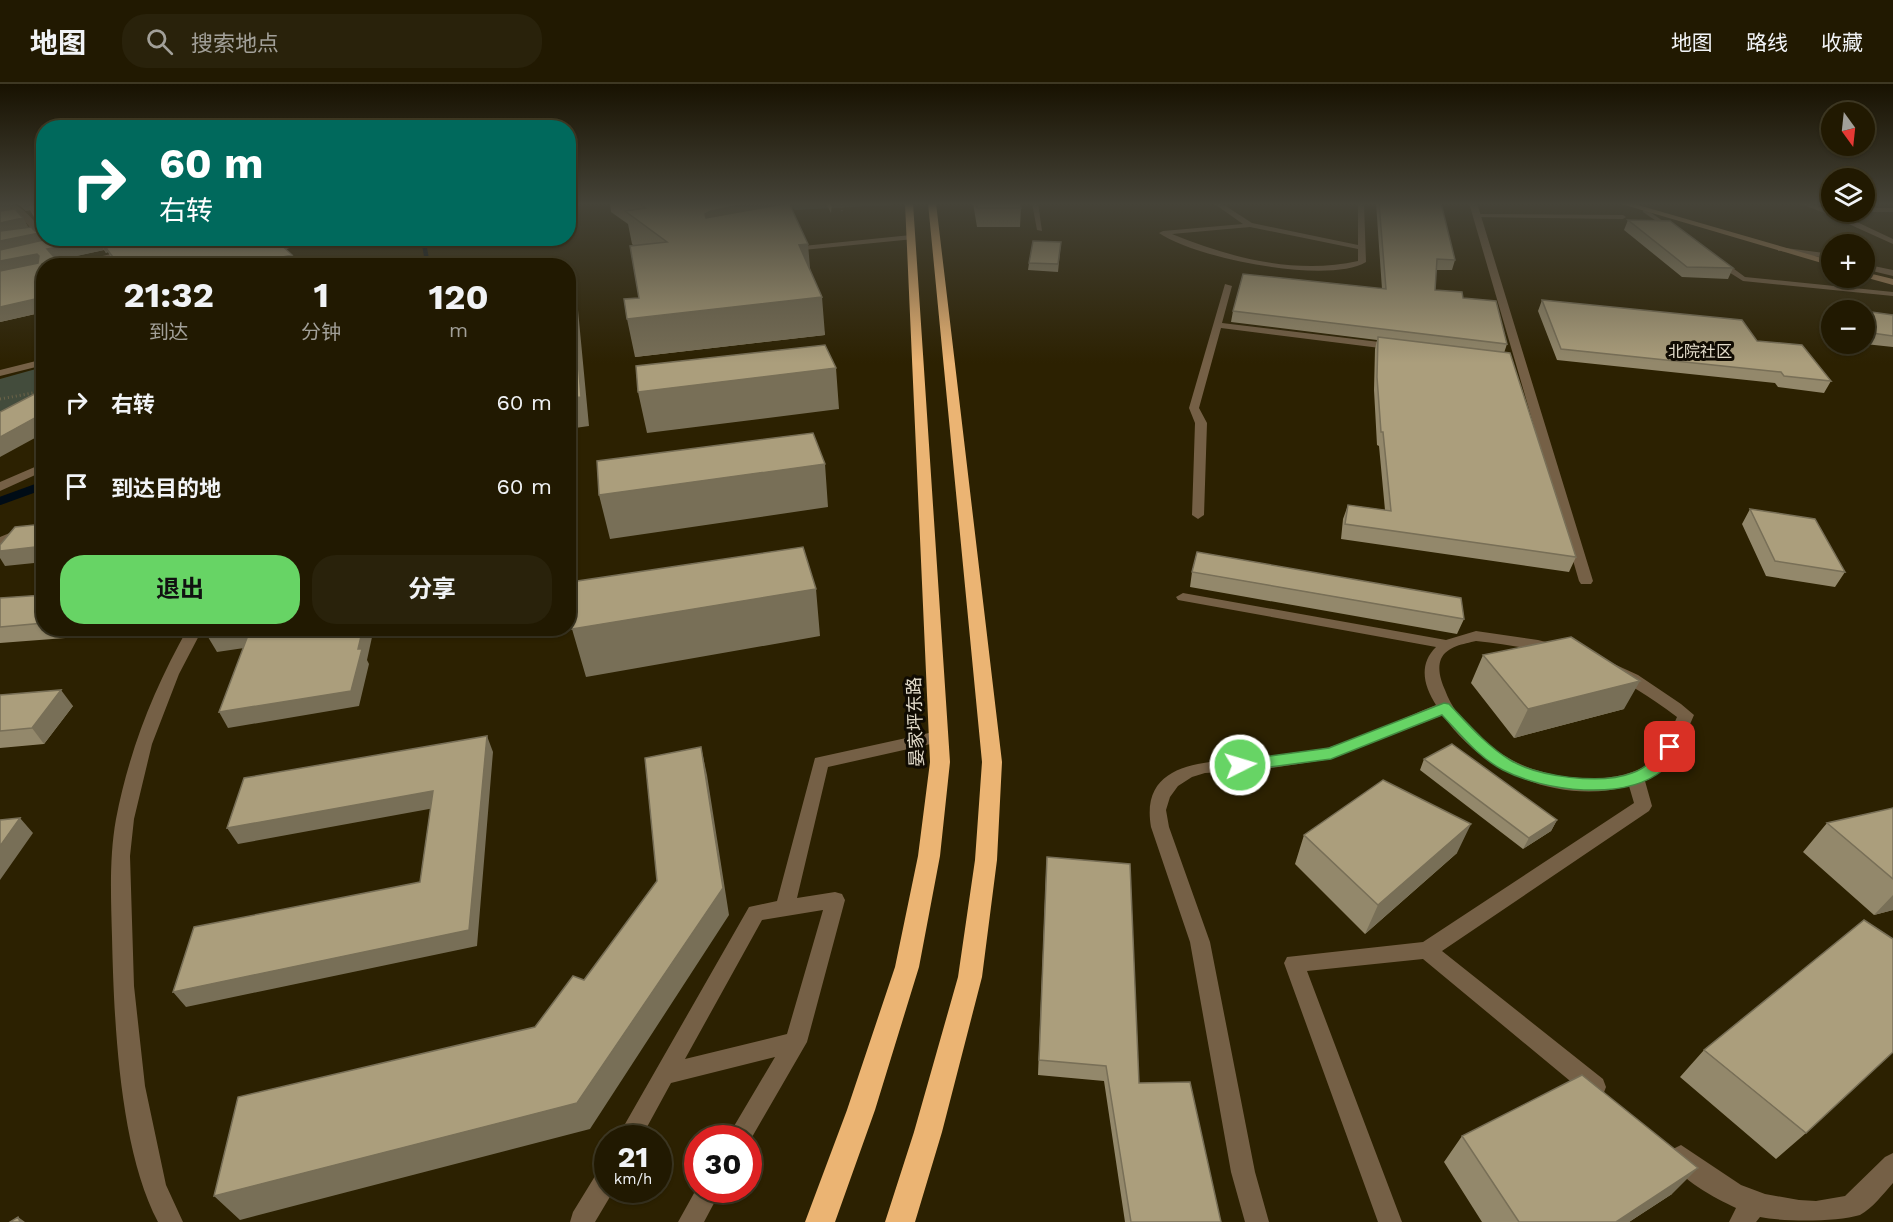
<!DOCTYPE html>
<html lang="zh">
<meta charset="utf-8">
<style>
body{margin:0;font-family:"Work Sans","Noto Sans SC",sans-serif;background:#29220b;color:#f1f3f6;height:100vh;display:flex;flex-direction:column;font-size:22px;white-space:nowrap}
*{box-sizing:border-box;margin:0}
p{font-size:20px;color:#a2a099}
.icon{flex:none;width:33px;height:33px;fill:none;stroke:currentColor;stroke-width:2;stroke-linecap:round;stroke-linejoin:round}
.map{position:relative;flex:1;overflow:hidden}
.sheet{position:absolute;left:36px;top:174px;width:540px;height:378px;display:flex;flex-direction:column;background:#211901;border-radius:24px;box-shadow:0 2px 4px #0004,0 0 0 2px #3e3823}
.sheet>*{flex:none}
.guide{position:absolute;left:36px;top:36px;width:540px;height:126px;border-radius:24px;box-shadow:0 2px 4px #0004,0 0 0 2px #3e3823;background:#00695c;color:#fff;overflow:hidden}
.needle{width:39px;rotate:165deg}
.fabs{position:absolute;left:1821px;top:18px;display:grid;gap:12px}
.fabs a{display:grid;place-items:center;width:54px;height:54px;border-radius:50%;background:#211901;box-shadow:0 2px 4px #0004,0 0 0 2px #3e3823;font-size:30px}
.speed{position:absolute;left:594px;top:1041px;display:flex;gap:12px;font-size:30px;font-weight:700;text-align:center}
.speed>*{display:grid;place-content:center;width:78px;height:78px;border-radius:50%;background:#211901;box-shadow:0 2px 4px #0004,0 0 0 2px #3e3823;line-height:1}
.speed small{font-size:15px;font-weight:400}
.speed .limit{border:9px solid #d22;background:#fff;color:#111}
.pin{position:absolute;display:grid;place-items:center;width:51px;height:51px;color:#fff;margin:-26px;border-radius:12px;box-shadow:0 3px 9px #0006}
.me{position:absolute;width:66px;margin:-33px;rotate:85deg;stroke-linejoin:round;filter:drop-shadow(0 0 4px #0008)}
.turn{display:flex;align-items:center;gap:21px;height:126px;padding:0 24px;font-size:27px}
.turn .icon{width:78px;height:78px;stroke-width:2.5}
.turn b{display:block;font-size:42px;line-height:51px}
.eta{display:flex;justify-content:space-evenly;align-items:center;height:102px;text-align:center}
.eta b{font-size:36px;font-weight:700;line-height:42px}
.button{display:flex;gap:12px;margin-top:auto;padding:12px 24px}
.button a{flex:1;height:69px;border-radius:24px;background:#67d465;color:#111;font-size:24px;font-weight:700;line-height:69px;text-align:center}
.button a+a{background:#29220b;color:#f1f3f6}
ul{padding:0;list-style:none}
li{display:flex;align-items:center;gap:18px;height:84px;padding:0 24px}
li div{flex:1}
li b{display:block;font-size:22px}
li em{font-style:normal}
header{display:flex;align-items:center;gap:36px;box-sizing:border-box;height:84px;padding:0 30px;background:#211901;border-bottom:2px solid #3e3823}
header strong{font-size:28px}
nav{display:flex;gap:33px;margin-inline-start:auto;font-size:21px}
.search{width:420px;height:54px;background:#29220b;display:flex;align-items:center;gap:15px;box-sizing:border-box;padding:0 21px;border-radius:24px;color:#a2a099;font-size:22px}
.map>svg:first-child{display:block}
.green{fill:#434c3c}
.lines{fill:none;stroke-linecap:round;stroke-linejoin:round}
.stream-far1{stroke:#000c16;stroke-width:4.5}
.stream{stroke:#000c16;stroke-width:8}
.path-far1{stroke:#6c6348;stroke-width:2;stroke-dasharray:1 2;stroke-linecap:butt}
.path{stroke:#6c6348;stroke-width:3;stroke-dasharray:1 3;stroke-linecap:butt}
.lane{fill:#756046;fill-rule:evenodd}
.street{fill:#756046;fill-rule:evenodd}
.secondary{fill:#a58259;fill-rule:evenodd}
.highway{fill:#ebb473;fill-rule:evenodd}
.wall{fill:#93886b}
.shaded-wall{fill:#786f57}
.building{fill:#ab9e7c;stroke:#786f57;stroke-width:1.5}
.route{fill:#67d465;stroke:#438a42;stroke-width:1.5}
.labels{text-anchor:middle;dominant-baseline:central;stroke-width:6;stroke-linejoin:round;paint-order:stroke}
.far-neighbourhood-label{font-size:16px;fill:#e2dbca;stroke:#100b02}
.street-label{font-size:18px;fill:#e2dbca;stroke:#100b02}
</style>
<header>
<strong>地图</strong>
<div class="search"><svg class="icon" aria-label="search" viewBox="0 0 24 24"><circle cx="10" cy="10" r="6"/><path d="M15 15l6 6"/></svg>搜索地点</div>
<nav><a>地图</a><a>路线</a><a>收藏</a></nav>
</header>
<div class="map">
<svg width="1893" height="1138" viewBox="0 0 1893 1138">
<rect width="100%" height="100%" fill="#2c2101"/>
<path class="green" d="M786,119H893V121L795,126Z
M43,283V307L0,328V295Z"/>
<g class="lines">
<path class="stream-far1" d="M423,154L428,182"/>
<path class="stream" d="M0,417L44,401"/>
<path class="path-far1" d="M842,127L841,121L845,119"/>
<path class="path" d="M0,315L44,307"/>
<path class="lane" d="M1032,119H1038L1042,147L1037,146Z
M1213,119H1221L1252,139L1358,161V119H1364L1366,178C1328,201 1195,174 1159,149L1163,147L1243,140ZM1250,143L1358,165V177C1297,191 1230,174 1172,150Z
M1864,124H1893V128H1862H1864Z
M1820,125L1859,139L1893,155V160L1820,127Z
M1643,126H1647L1676,146L1671,147L1643,128Z
M1477,130L1623,131L1626,133L1623,135L1475,133Z
M911,151L915,153L914,155L803,166L799,164L803,162Z
M1716,176H1722L1745,193L1893,208V212L1743,197L1716,180Z
M44,275V281L0,292V286Z"/>
<path class="street" d="M5,119C22,119 33,136 44,149V154L47,156H41L21,133Z
M1469,119H1477L1593,497L1591,500H1581L1579,497Z
M1798,119H1810L1826,126L1822,128Z
M1778,163L1832,170V175L1781,167H1778Z
M128,166L132,168L131,170L78,182H60Z
M1864,180L1893,186V192L1864,185Z
M1225,200L1232,202L1222,239L1396,260L1401,263L1396,266L1221,244L1199,324L1207,339L1204,431L1198,435L1192,431L1195,339L1189,324Z
M44,379V387L0,407V398Z
M44,440V448L32,450L0,462V453L24,443Z
M1183,509L1446,556L1476,547L1538,556L1590,569L1638,591L1681,620L1694,631C1682,658 1674,684 1645,697L1652,722L1649,727L1442,867L1603,995L1606,1003L1603,1011L1595,1014L1587,1011L1423,875L1307,887L1402,1138H1378L1284,879L1287,873L1423,858L1634,719L1629,702C1562,721 1481,689 1443,631L1331,675L1258,686L1205,689L1192,693L1178,702L1170,713L1166,726L1169,743L1210,858L1255,1088L1269,1138H1245L1231,1088L1190,858L1151,743C1139,674 1212,678 1258,674C1281,672 1308,670 1330,663C1366,652 1401,635 1436,621C1424,602 1418,581 1436,563L1178,516L1176,513ZM1476,557C1563,567 1606,580 1677,633C1671,646 1666,662 1656,673C1627,705 1553,696 1518,679C1489,665 1456,637 1445,606C1441,597 1437,585 1441,575C1447,562 1464,560 1476,557Z
M188,544H203L179,590L152,660L134,735L130,772L134,902L145,1002L166,1101L183,1138H158C119,1064 114,936 112,853C111,814 109,774 116,735C129,667 154,604 188,544Z
M938,647L944,649L946,653L944,657L828,683L797,814L835,808L842,810L845,816L807,958L748,1060V1054H727L775,973L671,999L641,1054H617L749,823L777,817L815,674ZM823,826L787,950L685,975L762,836Z
M1681,1061L1741,1101L1765,1110L1799,1116L1816,1117L1845,1112L1885,1073L1893,1069V1099C1883,1110 1873,1124 1860,1131C1837,1138 1784,1138 1760,1133L1756,1138H1729L1736,1124C1715,1114 1678,1095 1669,1073L1673,1065Z
M608,1080V1106H614L595,1138H570L573,1128L600,1084Z
M698,1102V1106H721L704,1138H678Z"/>
<path class="secondary" d="M1618,119H1631L1832,177V182Z
M1864,188L1893,195V201L1864,193Z"/>
<path class="highway" d="M905,119H913L950,678L940,772L919,883L875,1026L835,1138H805L847,1026L895,883L918,772L930,678Z
M928,119H936L1002,678L997,776L982,893L942,1048L915,1138H885L914,1048L958,893L975,776L982,678Z"/>
</g>
<path class="wall" d="M17,119H44V154H332V155L285,165L292,171L296,182H117L112,176L108,168L106,169L104,166L57,176L44,182V228L0,238L11,126L23,134L28,143L35,147H41L40,139L34,133L30,126L26,127Z
M610,119H781L810,186L825,251L635,273L639,214L633,161L632,160L628,140L611,128Z
M826,119H832L831,129Z
M973,119H1020L1021,124L1020,143H977Z
M1376,119H1441L1455,176L1452,186H1436L1435,206L1463,214L1507,260L1504,269L1576,473L1569,488L1341,455L1343,435L1348,421L1385,426L1379,362L1377,361L1374,306L1375,265L1377,256L1231,238L1233,227L1382,205Z
M1628,136L1733,184L1728,195L1682,193L1624,146Z
M1061,158L1058,188L1028,186L1029,179Z
M1542,216L1757,257L1831,297L1824,309L1778,303L1775,299L1557,276L1538,227Z
M1864,227L1893,231V263L1865,260L1864,259Z
M1750,425L1845,488L1835,503L1766,492L1742,440Z
M1192,488L1464,535L1457,550L1190,503Z
M44,511V544H134L131,549L0,559V514Z
M1483,571L1624,625L1514,654L1471,599Z
M0,611L73,622L44,660L0,664Z
M1424,675L1557,736L1551,747L1523,765L1420,686Z
M1893,724V826L1874,831L1803,768L1827,739Z
M1304,751L1457,769L1365,850L1295,780Z
M1047,773L1139,999L1221,1138H1125L1104,997L1038,991L1046,789Z
M1704,966L1806,1049L1776,1075L1680,993Z
M1462,1052L1672,1110L1629,1138H1482L1444,1078Z"/>
<path class="shaded-wall" d="M0,119H8L13,129L0,132Z
M22,119H43L28,122L30,126L26,127Z
M749,119H781L784,146L710,163L705,130L711,127Z
M23,134L30,146L0,152V139Z
M44,148V154H73L0,171V157Z
M110,154H165L106,164L108,168L106,169L100,157Z
M332,154V155L279,166L274,155Z
M522,154H545L523,159Z
M98,155L104,166L54,177L47,165Z
M808,160L811,195L799,161Z
M37,170L44,182L0,191V177Z
M292,171L296,182H260L259,178Z
M572,200L578,226L589,342L568,345Z
M44,213V228L0,238V223Z
M822,213L825,251L635,273L627,235Z
M836,284L839,325L647,349L638,308Z
M44,329V349L0,373V353Z
M825,380L828,423L610,455L599,411Z
M44,462V478L5,482L0,474V467Z
M816,505L820,552L586,593L572,545Z
M128,544H134L131,549Z
M363,544H374L367,576L369,580L359,622L228,644L219,628L358,565Z
M250,546L258,562L217,568L208,553Z
M1640,597L1624,625L1514,654L1528,625Z
M61,606L73,622L44,660L32,644Z
M487,652L493,668L477,862L186,923L173,908L469,846Z
M701,663L707,691L729,831L590,1045L240,1136L214,1112L577,1019L723,804Z
M433,707L440,723L238,760L227,744Z
M20,734L33,749L0,796V762Z
M1557,736L1551,747L1523,765L1529,754Z
M1471,740L1457,769L1365,850L1378,821Z
M1893,811V826L1874,831Z
M1698,1084L1672,1110L1629,1138H1616Z
M18,1133L25,1138H20Z"/>
<path class="building" d="M39,119H44V148L0,157V147L31,143L35,147H41L39,133L28,122Z
M639,119H749L711,127L705,130L706,134L789,119L808,160L799,161L822,213L627,235L624,215L639,214L630,162L667,158L625,127L646,124Z
M977,119H1020L1021,124H977Z
M1379,119H1441L1455,176L1437,175L1435,206L1462,208L1463,214L1496,217L1507,260L1233,227L1243,190L1386,205Z
M15,125L23,134L0,139V127Z
M1628,136L1670,137L1733,184L1687,183Z
M52,154H110L100,157L98,155L47,165L62,182H44V213L0,223V187L38,179L39,172L37,170L0,177V166Z
M146,154H274L292,171L259,178L263,182H120L106,164Z
M1033,157L1061,158L1058,180L1029,179Z
M568,200H572L581,313L568,314Z
M1542,216L1742,236L1757,257L1802,261L1831,297L1784,292L1781,288L1561,265Z
M1864,227L1893,231V252L1872,249L1864,239Z
M1378,253L1510,269L1576,473L1345,440L1348,421L1391,427L1383,348H1381L1377,293Z
M825,261L836,284L638,308L636,282Z
M44,305V329L0,353V328Z
M813,349L825,380L599,411L597,377Z
M1750,425L1815,435L1845,488L1775,477Z
M44,440V462L0,467V461L15,443Z
M803,463L816,505L572,545L571,498Z
M1197,468L1461,514L1464,535L1192,488Z
M44,511V539L0,543V514Z
M212,544H363L358,565H362L351,607L219,628L250,546L208,553Z
M1571,553L1640,597L1528,625L1483,571Z
M61,606L32,644L0,647V611Z
M487,652L469,846L173,908L194,843L420,798L433,707L227,744L244,694Z
M1452,660L1557,736L1529,754L1424,675Z
M701,663L723,804L577,1019L214,1112L238,1013L535,943L573,892L584,896L657,797L645,674Z
M1383,696L1471,740L1378,821L1304,751Z
M1893,724V795L1827,739Z
M20,734L0,762V736Z
M1047,773L1130,780L1139,999L1190,998L1221,1138H1131L1106,982L1039,976Z
M1864,836L1893,855V968L1806,1049L1704,966Z
M1582,991L1698,1084L1616,1138H1519L1462,1052Z
M18,1133L20,1138H10Z"/>
<linearGradient id="sky" x2="0" y2="1"><stop stop-color="#181201"/><stop offset="0.43" stop-color="#454338"/><stop offset="1" stop-color="#454338" stop-opacity="0"/></linearGradient>
<rect width="1893" height="279" fill="url(#sky)"/>
<path class="route" d="M1444,619L1449,620C1469,641 1486,661 1510,676C1538,693 1601,701 1632,689C1648,684 1656,672 1665,659H1676L1678,663C1674,670 1669,681 1663,686C1624,718 1544,707 1503,686C1478,673 1461,651 1442,631L1331,675L1240,687L1235,685L1233,681L1235,677L1240,676L1329,664Z"/>
<g class="labels">
<g class="far-neighbourhood-label">
<text x="1700" y="267">北院社区</text>
</g>
<g class="street-label">
<text transform="translate(915 638) rotate(-92)">晏家坪东路</text>
</g>
</g>
</svg>
<div class="fabs">
<a><svg class="needle" viewBox="-14 -14 28 28"><path d="M0-13l5 13h-10z" fill="#e53935"/><path d="M0 13l5-13h-10z" fill="#a2a099"/></svg></a>
<a><svg class="icon" aria-label="layers" viewBox="0 0 24 24"><path d="M12 4l9 5-9 5-9-5zM3 14l9 5 9-5"/></svg></a>
<a>+</a>
<a>−</a>
</div>
<div class="speed"><div>21<small>km/h</small></div><div class="limit">30</div></div>
<div class="pin" style="left:1670px;top:663px;background:#d93025"><svg class="icon" aria-label="arrive" viewBox="0 0 24 24"><path d="M6 21V4h12l-3 4 3 4H6"/></svg></div>
<svg class="me" style="left:1240px;top:681px" viewBox="-20 -20 40 40"><circle r="17" fill="#67d465" stroke="#fff" stroke-width="3"/><path d="M0-11L8 9 0 5-8 9z" fill="#fff"/></svg>
<div class="guide">
<div class="turn"><svg class="icon" aria-label="right" viewBox="0 0 24 24"><path d="M7 20v-9h11M14 6l5 5-5 5"/></svg><div><b>60 m</b>右转</div></div>
</div>
<section class="sheet">
<div class="eta">
<div><b>21:32</b><p>到达</p></div>
<div><b>1</b><p>分钟</p></div>
<div><b>120</b><p>m</p></div>
</div>
<ul>
<li><svg class="icon" aria-label="right" viewBox="0 0 24 24"><path d="M7 20v-9h11M14 6l5 5-5 5"/></svg><div><b>右转</b></div><em>60 m</em></li>
<li><svg class="icon" aria-label="arrive" viewBox="0 0 24 24"><path d="M6 21V4h12l-3 4 3 4H6"/></svg><div><b>到达目的地</b></div><em>60 m</em></li>
</ul>
<div class="button"><a>退出</a><a>分享</a></div>
</section>
</div>
